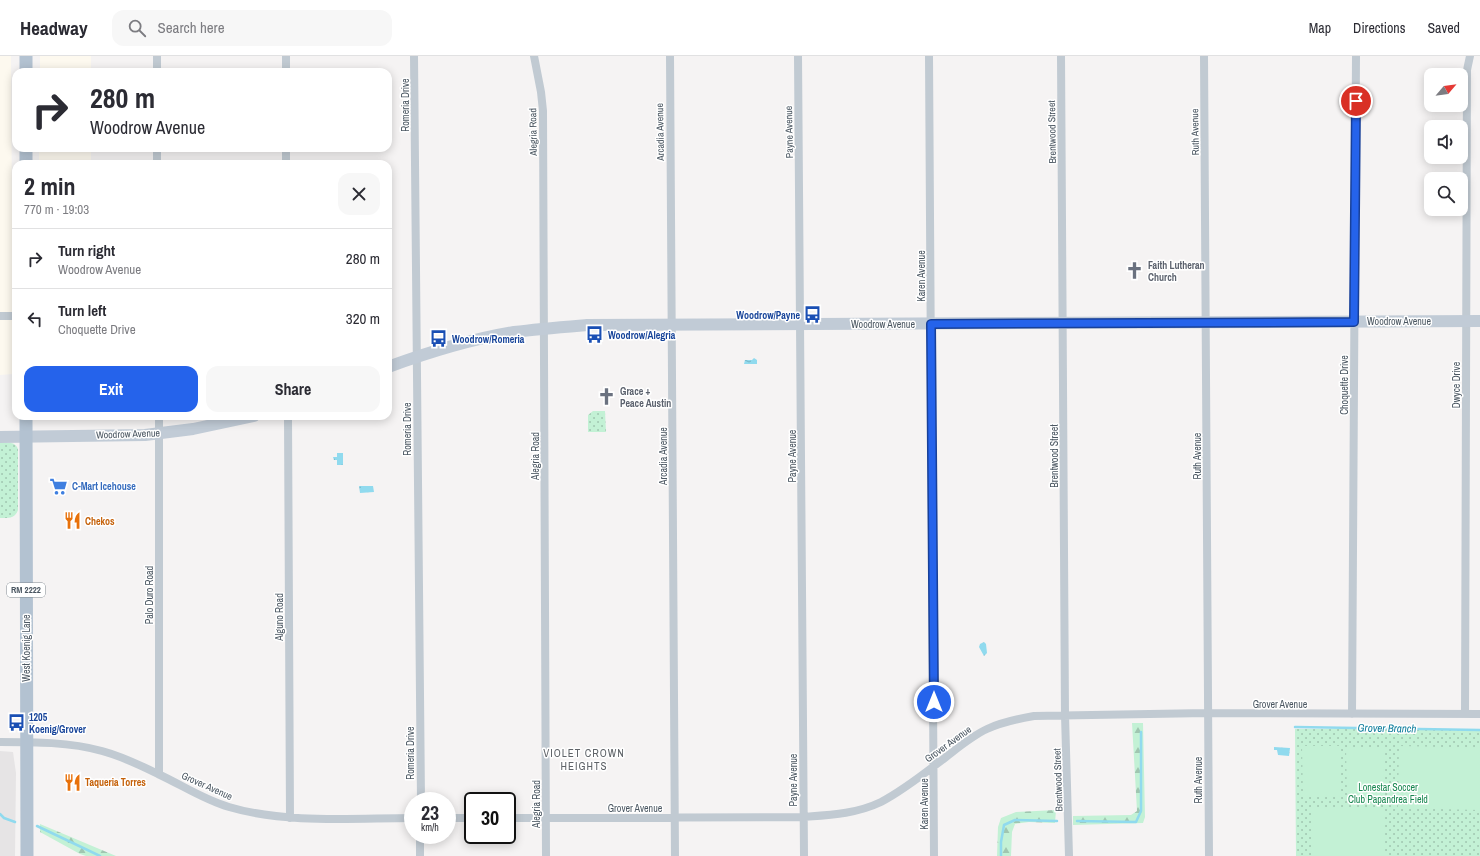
<!DOCTYPE html>
<meta charset="utf-8">
<style>
body{margin:0;font-family:"Archivo Narrow",sans-serif;background:#f7f7f7;color:#2b2b33;height:100vh;display:flex;flex-direction:column;font-size:15px;white-space:nowrap}
*{box-sizing:border-box;margin:0}
p{font-size:13px;color:#7c7c81}
.icon{flex:none;width:22px;height:22px;fill:none;stroke:currentColor;stroke-width:2;stroke-linecap:round;stroke-linejoin:round}
.map{position:relative;flex:1;overflow:hidden}
.sheet{position:absolute;left:12px;top:104px;width:380px;height:260px;display:flex;flex-direction:column;background:#fff;border-radius:12px;box-shadow:0 2px 10px #0003}
.sheet>*{flex:none}
.hud{position:absolute;left:12px;top:12px;width:380px;height:84px;border-radius:12px;box-shadow:0 2px 10px #0003;background:#fff;color:#2b2b33;overflow:hidden}
.needle{width:26px;rotate:61deg}
.controls{position:absolute;left:1424px;top:12px;display:grid;gap:8px}
.controls a{display:grid;place-items:center;width:44px;height:44px;border-radius:8px;background:#fff;box-shadow:0 2px 10px #0003;font-size:20px}
.speed{position:absolute;left:404px;top:736px;display:flex;gap:8px;font-size:20px;font-weight:700;text-align:center}
.speed>*{display:grid;place-content:center;width:52px;height:52px;border-radius:50%;background:#fff;box-shadow:0 2px 10px #0003;line-height:1}
.speed small{font-size:10px;font-weight:400}
.speed .limit{border:2px solid #111;border-radius:6px;background:#fff;color:#111}
.pin{position:absolute;display:grid;place-items:center;width:34px;height:34px;color:#fff;margin:-17px;border:2px solid #fff;border-radius:50%;box-shadow:0 1px 4px #0007}
.me{position:absolute;width:44px;margin:-22px;rotate:0deg;stroke-linejoin:round;filter:drop-shadow(0 0 3px #0008)}
.turn{display:flex;align-items:center;gap:14px;height:84px;padding:0 12px;font-size:18px}
.turn .icon{width:52px;height:52px;stroke-width:2.5}
.turn b{display:block;font-size:28px;line-height:34px}
.round{display:grid;place-items:center;flex:none;width:42px;height:42px;border-radius:12px;background:#f7f7f7}
.head{display:flex;align-items:center;justify-content:space-between;height:68px;padding:0 12px}
h1{font-size:24px;font-weight:700;line-height:30px}
.cta{display:flex;gap:8px;margin-top:auto;padding:8px 12px}
.cta a{flex:1;height:46px;border-radius:12px;background:#2563eb;color:#fff;font-size:16px;font-weight:700;line-height:46px;text-align:center}
.cta a+a{background:#f7f7f7;color:#2b2b33}
ul{padding:0;list-style:none}
li{display:flex;align-items:center;gap:12px;height:60px;padding:0 12px;border-top:1px solid #e1e1e2}
li div{flex:1}
li b{display:block;font-size:15px}
li em{font-style:normal}
header{display:flex;align-items:center;gap:24px;box-sizing:border-box;height:56px;padding:0 20px;background:#fff;border-bottom:1px solid #e1e1e2}
header strong{font-size:19px}
nav{display:flex;gap:22px;margin-inline-start:auto;font-size:14px}
.search{width:280px;height:36px;background:#f7f7f7;display:flex;align-items:center;gap:10px;box-sizing:border-box;padding:0 14px;border-radius:12px;color:#7c7c81;font-size:15px}
.map>svg:first-child{display:block}
.commercial{fill:#fdf9ef}
.education{fill:#e6e4e5}
.forest{fill:url(#forest-firs)}
.park{fill:url(#park-dots)}
.pitch{fill:#c3f1d5}
.water{fill:url(#water-ripples)}
.lines{fill:none;stroke-linecap:round;stroke-linejoin:round}
.stream{stroke:#90daee;stroke-width:2.5}
.street{stroke:#c1cad2;stroke-width:8}
.secondary{stroke:#c1cbd6;stroke-width:12}
.primary{stroke:#b3c2d1;stroke-width:13}
.route-casing{stroke:#184099;stroke-width:10}
.route{stroke:#2563eb;stroke-width:7}
.labels{text-anchor:middle;dominant-baseline:central;stroke-width:3;stroke-linejoin:round;paint-order:stroke}
.shield{fill:#fff;stroke:#808990;stroke-width:1}
.shield-label{font-size:9px;font-weight:bold;fill:#4a5661}
.street-label{font-size:10px;fill:#4a5661;stroke:#fff}
.worship-label{font-size:10px;font-weight:bold;fill:#5b616d;stroke:#fff;text-anchor:start}
.transit-label{font-size:10px;font-weight:bold;fill:#164399;stroke:#fff;text-anchor:start}
.shop-label{font-size:10px;font-weight:bold;fill:#366cbe;stroke:#fff;text-anchor:start}
.food-label{font-size:10px;font-weight:bold;fill:#c56008;stroke:#fff;text-anchor:start}
.park-label{font-size:10px;fill:#17864f;stroke:#fff}
.water-label{font-size:11px;font-style:italic;fill:#0c7c9b;stroke:#fff}
.neighbourhood-label{font-size:11px;letter-spacing:1px;fill:#5f6368;stroke:#fff}
</style>
<header>
<strong>Headway</strong>
<div class="search"><svg class="icon" aria-label="search" viewBox="0 0 24 24"><circle cx="10" cy="10" r="6"/><path d="M15 15l6 6"/></svg>Search here</div>
<nav><a>Map</a><a>Directions</a><a>Saved</a></nav>
</header>
<div class="map">
<svg width="1480" height="800" viewBox="0 0 1480 800">
<defs>
<pattern id="forest-firs" width="22" height="20" patternUnits="userSpaceOnUse"><rect width="22" height="20" fill="#c3f1d5"/><path d="M5 1l3.5 6h-7zM16 11l3.5 6h-7z" fill="#a0c6b0"/></pattern>
<pattern id="park-dots" width="8" height="8" patternUnits="userSpaceOnUse"><rect width="8" height="8" fill="#c3f1d5"/><path d="M2 2h.1M6 6h.1" fill="none" stroke="#a0c6b0" stroke-width="1.8" stroke-linecap="round"/></pattern>
<pattern id="water-ripples" width="26" height="14" patternUnits="userSpaceOnUse"><rect width="26" height="14" fill="#90daee"/><path d="M2 4q2-2 4 0t4 0M15 11q2-2 4 0t4 0" fill="none" stroke="#78b4c4"/></pattern>
</defs>
<rect width="100%" height="100%" fill="#f5f3f3"/>
<path class="commercial" d="M0,0H11L13,318L0,319Z
M40,0H91V16H40Z
M39,92H91V108H39Z"/>
<path class="education" d="M0,695L13,696L16,717L15,800H0Z"/>
<path class="forest" d="M1132,667H1143L1145,761L1143,767L1073,769V760L1131,759L1137,755Z
M1056,754L1055,767L1029,766L1015,768L1012,776L1011,800H997L998,771L1001,762L1016,756Z
M40,768L116,800H86L80,798L40,776Z"/>
<path class="park" d="M593,355H605L606,376H588V359Z
M0,387C7,387 15,385 18,393V454C15,463 8,462 0,462Z
M1295,673H1480V800H1296Z"/>
<path class="pitch" d="M1302,690H1339V739H1303Z
M1399,690L1480,692V754L1398,752Z
M1346,691H1383L1384,739H1347Z
M1311,751H1385L1384,800H1311Z"/>
<path class="water" d="M754,302L757,304V308H744L745,304H752Z
M337,397H343V409H337V404H334L333,401H337Z
M359,430H373L374,436L360,437Z
M984,586L986,588L987,597L984,600L979,591L980,588Z
M1274,691L1290,692L1289,700L1278,699L1277,694H1274Z"/>
<g class="lines">
<path class="stream" d="M1295,671L1480,674
M0,758L4,762L15,766
M1077,765L1136,766L1141,755V676
M37,770L100,800
M1001,800V786L1004,769L1015,764L1057,765"/>
<path class="street" d="M157,0V16
M286,0V16
M414,0L421,745
M534,0L541,36L543,55L546,800
M670,0L675,800
M798,0L804,800
M929,0L934,800
M1061,0L1065,659L1069,800
M1204,0L1209,800
M157,92V108
M286,92V108
M0,260H16
M159,360V718
M288,360L290,762
M1352,658L1356,0
M1465,658L1467,14L1470,0
M0,686C34,686 70,686 102,695C121,700 140,709 158,718C182,729 204,744 229,751C286,768 354,762 413,762
M447,762H473
M507,762L803,761C830,759 856,758 881,746C904,734 925,717 946,701C959,691 972,680 987,673C1002,666 1017,663 1034,660L1207,657L1480,658
M420,800V779"/>
<path class="secondary" d="M388,311C429,296 471,283 514,276C538,273 563,271 587,269L1480,265
M0,381L145,379L193,373L254,360"/>
<path class="primary" d="M26,16V0
M26,108V92
M26,360L27,800"/>
</g>
<g class="lines">
<defs>
<path id="route" d="M934,646L931,268L1354,266L1356,45"/>
</defs>
<use href="#route" class="route-casing"/>
<use href="#route" class="route"/>
</g>
<defs>
<symbol id="church-bare" viewBox="-9 -9 18 18"><path d="M-1.2-6h2.4v3.5h3.3v2.4h-3.3V6h-2.4V-.1h-3.3v-2.4h3.3Z" fill="#6b7280" stroke="#fff" stroke-width="2.5" paint-order="stroke"/></symbol>
<symbol id="bus-bare" viewBox="-9 -9 18 18"><path d="M-5-6H5V4H4V6H2V4H-2V6H-4V4H-5ZM-3.5-4V0h7V-4ZM-3.5 1.2v1.5H-2V1.2ZM2 1.2v1.5H3.5V1.2Z" fill="#1a4fb4" stroke="#fff" stroke-width="2.5" paint-order="stroke"/></symbol>
<symbol id="supermarket-bare" viewBox="-9 -9 18 18"><path d="M-6-5.5h2.5l.6 2H6L4.5 2H-2.5L-4.4-4H-6ZM-1.5 3.2a1.3 1.3 0 1 0 .1 0ZM3 3.2a1.3 1.3 0 1 0 .1 0Z" fill="#3f7fe0" stroke="#fff" stroke-width="2.5" paint-order="stroke"/></symbol>
<symbol id="restaurant-bare" viewBox="-9 -9 18 18"><path d="M-5-6h1v4h1v-4h1v4h1v-4h1v5L-1.5 .5V6h-2V.5L-5-1ZM5-6V6H3V1.5H1.5Q1.5-4 5-6Z" fill="#e8710a" stroke="#fff" stroke-width="2.5" paint-order="stroke"/></symbol>
</defs>
<g fill-rule="evenodd">
<use href="#church-bare" x="1122" y="202" width="25" height="25"/>
<use href="#bus-bare" x="800" y="246" width="25" height="25"/>
<use href="#bus-bare" x="582" y="266" width="25" height="25"/>
<use href="#bus-bare" x="426" y="270" width="25" height="25"/>
<use href="#church-bare" x="594" y="328" width="25" height="25"/>
<use href="#supermarket-bare" x="46" y="418" width="25" height="25"/>
<use href="#restaurant-bare" x="60" y="452" width="25" height="25"/>
<use href="#bus-bare" x="4" y="654" width="25" height="25"/>
<use href="#restaurant-bare" x="60" y="714" width="25" height="25"/>
</g>
<g class="labels">
<rect class="shield" x="7" y="527" width="38" height="14" rx="3"/>
<g class="shield-label">
<text x="26" y="534">RM 2222</text>
</g>
<g class="street-label">
<text transform="translate(405 49) rotate(-90)">Romeria Drive</text>
<text transform="translate(533 76) rotate(-91)">Alegria Road</text>
<text transform="translate(660 76) rotate(-91)">Arcadia Avenue</text>
<text transform="translate(789 76) rotate(-91)">Payne Avenue</text>
<text transform="translate(1052 76) rotate(-91)">Brentwood Street</text>
<text transform="translate(1195 76) rotate(-91)">Ruth Avenue</text>
<text transform="translate(921 220) rotate(-90)">Karen Avenue</text>
<text x="1399" y="265">Woodrow Avenue</text>
<text x="883" y="268">Woodrow Avenue</text>
<text transform="translate(1344 329) rotate(-90)">Choquette Drive</text>
<text transform="translate(1456 329) rotate(-90)">Dwyce Drive</text>
<text transform="translate(407 373) rotate(-90)">Romeria Drive</text>
<text transform="translate(128 378) rotate(-2)">Woodrow Avenue</text>
<text transform="translate(535 400) rotate(-90)">Alegria Road</text>
<text transform="translate(663 400) rotate(-90)">Arcadia Avenue</text>
<text transform="translate(792 400) rotate(-90)">Payne Avenue</text>
<text transform="translate(1054 400) rotate(-90)">Brentwood Street</text>
<text transform="translate(1197 400) rotate(-90)">Ruth Avenue</text>
<text transform="translate(149 539) rotate(-90)">Palo Duro Road</text>
<text transform="translate(279 561) rotate(-90)">Alguno Road</text>
<text transform="translate(26 592) rotate(-90)">West Koenig Lane</text>
<text x="1280" y="648">Grover Avenue</text>
<text transform="translate(948 688) rotate(-36)">Grover Avenue</text>
<text transform="translate(410 697) rotate(-90)">Romeria Drive</text>
<text transform="translate(793 724) rotate(-90)">Payne Avenue</text>
<text transform="translate(1058 724) rotate(-92)">Brentwood Street</text>
<text transform="translate(1198 724) rotate(-90)">Ruth Avenue</text>
<text transform="translate(207 730) rotate(24)">Grover Avenue</text>
<text transform="translate(536 748) rotate(-90)">Alegria Road</text>
<text transform="translate(924 748) rotate(-90)">Karen Avenue</text>
<text x="635" y="752">Grover Avenue</text>
</g>
<g class="worship-label">
<text x="1148" y="209">Faith Lutheran<tspan x="1148" dy="12">Church</tspan></text>
<text x="620" y="335">Grace +<tspan x="620" dy="12">Peace Austin</tspan></text>
</g>
<g class="transit-label">
<text x="800" y="259" text-anchor="end">Woodrow/Payne</text>
<text x="608" y="279">Woodrow/Alegria</text>
<text x="452" y="283">Woodrow/Romeria</text>
<text x="29" y="661">1205<tspan x="29" dy="12">Koenig/Grover</tspan></text>
</g>
<g class="shop-label">
<text x="72" y="430">C-Mart Icehouse</text>
</g>
<g class="food-label">
<text x="85" y="465">Chekos</text>
<text x="85" y="726">Taqueria Torres</text>
</g>
<g class="park-label">
<text x="1388" y="731">Lonestar Soccer<tspan x="1388" dy="12">Club Papandrea Field</tspan></text>
</g>
<g class="water-label">
<text transform="translate(1387 672) rotate(1)">Grover Branch</text>
</g>
<g class="neighbourhood-label">
<text x="584" y="697">VIOLET CROWN<tspan x="584" dy="13">HEIGHTS</tspan></text>
</g>
</g>
</svg>
<div class="controls">
<a><svg class="needle" viewBox="-14 -14 28 28"><path d="M0-13l5 13h-10z" fill="#e53935"/><path d="M0 13l5-13h-10z" fill="#7c7c81"/></svg></a>
<a><svg class="icon" aria-label="sound" viewBox="0 0 24 24"><path d="M4 9h4l5-4v14l-5-4H4zM17 9q2 3 0 6"/></svg></a>
<a><svg class="icon" aria-label="search" viewBox="0 0 24 24"><circle cx="10" cy="10" r="6"/><path d="M15 15l6 6"/></svg></a>
</div>
<div class="speed"><div>23<small>km/h</small></div><div class="limit">30</div></div>
<div class="pin" style="left:1356px;top:45px;background:#d93025"><svg class="icon" aria-label="arrive" viewBox="0 0 24 24"><path d="M6 21V4h12l-3 4 3 4H6"/></svg></div>
<svg class="me" style="left:934px;top:646px" viewBox="-20 -20 40 40"><circle r="17" fill="#2563eb" stroke="#fff" stroke-width="3"/><path d="M0-11L8 9 0 5-8 9z" fill="#fff"/></svg>
<div class="hud">
<div class="turn"><svg class="icon" aria-label="right" viewBox="0 0 24 24"><path d="M7 20v-9h11M14 6l5 5-5 5"/></svg><div><b>280 m</b>Woodrow Avenue</div></div>
</div>
<section class="sheet">
<div class="head"><div><h1>2 min</h1><p>770 m · 19:03</p></div><a class="round"><svg class="icon" aria-label="close" viewBox="0 0 24 24"><path d="M6 6l12 12M18 6L6 18"/></svg></a></div>
<ul>
<li><svg class="icon" aria-label="right" viewBox="0 0 24 24"><path d="M7 20v-9h11M14 6l5 5-5 5"/></svg><div><b>Turn right</b><p>Woodrow Avenue</p></div><em>280 m</em></li>
<li><svg class="icon" aria-label="left" viewBox="0 0 24 24"><path d="M17 20v-9H6M10 6l-5 5 5 5"/></svg><div><b>Turn left</b><p>Choquette Drive</p></div><em>320 m</em></li>
</ul>
<div class="cta"><a>Exit</a><a>Share</a></div>
</section>
</div>
